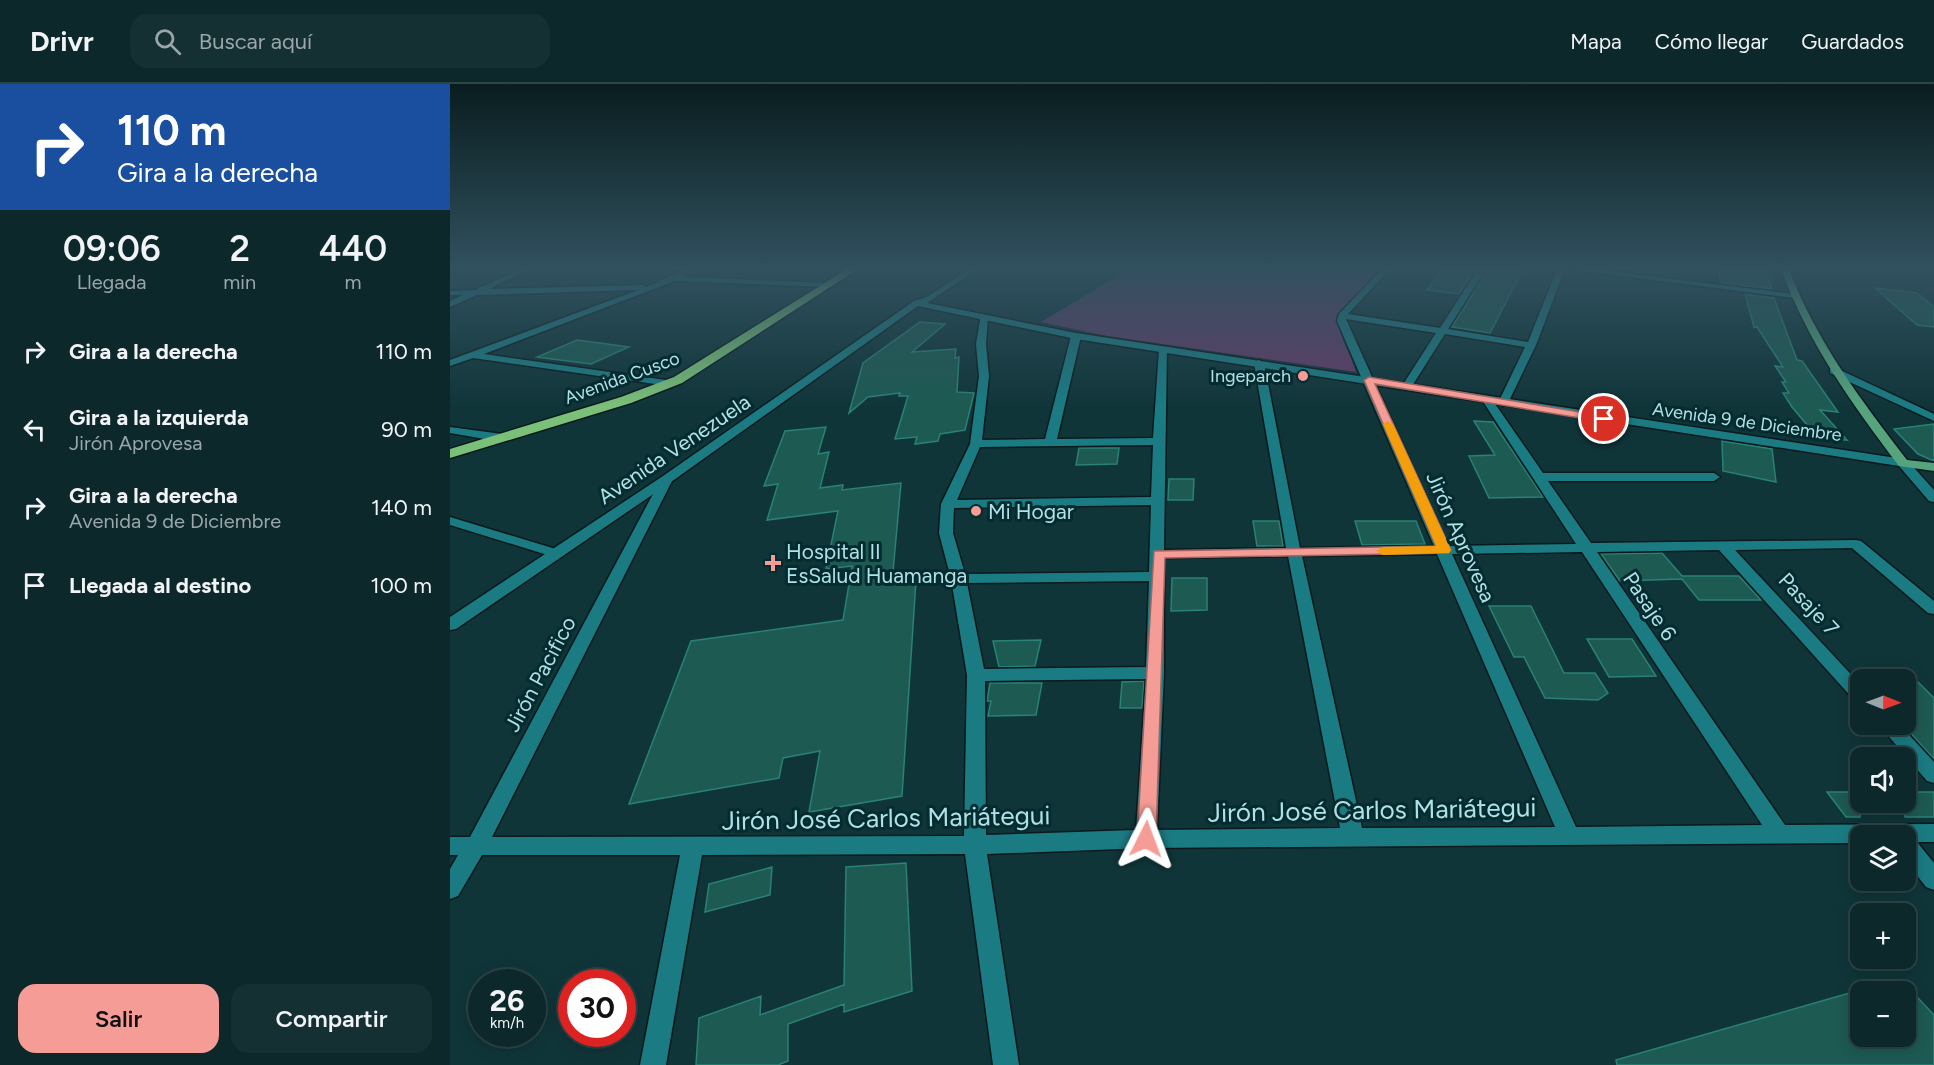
<!DOCTYPE html>
<html lang="es">
<meta charset="utf-8">
<style>
body{margin:0;font-family:Figtree,sans-serif;background:#153033;color:#f1f3f6;height:100vh;display:flex;flex-direction:column;font-size:22px;white-space:nowrap}
*{box-sizing:border-box;margin:0}
p{font-size:20px;color:#9aa6a9}
.icon{flex:none;width:33px;height:33px;fill:none;stroke:currentColor;stroke-width:2;stroke-linecap:round;stroke-linejoin:round}
.map{position:relative;flex:1;overflow:hidden}
.side{display:flex;flex-direction:column;background:#0c282b;width:450px}
.side>*{flex:none}
.hud{background:#1a4fa0;color:#fff;overflow:hidden}
.needle{width:39px;rotate:91deg}
.fabs{position:absolute;left:1400px;top:585px;display:grid;gap:12px}
.fabs a{display:grid;place-items:center;width:66px;height:66px;border-radius:12px;background:#0c282b;box-shadow:0 3px 15px #0003,0 0 0 2px #2c4447;font-size:30px}
.speed{position:absolute;left:18px;top:885px;display:flex;gap:12px;font-size:30px;font-weight:700;text-align:center}
.speed>*{display:grid;place-content:center;width:78px;height:78px;border-radius:50%;background:#0c282b;box-shadow:0 3px 15px #0003,0 0 0 2px #2c4447;line-height:1}
.speed small{font-size:15px;font-weight:400}
.speed .limit{border:9px solid #d22;background:#fff;color:#111}
.pin{position:absolute;display:grid;place-items:center;width:51px;height:51px;color:#fff;margin:-26px;border:3px solid #fff;border-radius:50%;box-shadow:0 2px 6px #0007}
.me{position:absolute;width:66px;margin:-33px;rotate:3deg;stroke-linejoin:round;filter:drop-shadow(0 0 4px #0008)}
.turn{display:flex;align-items:center;gap:21px;height:126px;padding:0 18px;font-size:27px}
.turn .icon{width:78px;height:78px;stroke-width:2.5}
.turn b{display:block;font-size:42px;line-height:51px}
.eta{display:flex;justify-content:space-evenly;align-items:center;height:102px;text-align:center}
.eta b{font-size:36px;font-weight:600;line-height:42px}
.cta{display:flex;gap:12px;margin-top:auto;padding:12px 18px}
.cta a{flex:1;height:69px;border-radius:18px;background:#f59c96;color:#111;font-size:24px;font-weight:600;line-height:69px;text-align:center}
.cta a+a{background:#153033;color:#f1f3f6}
ul{padding:0;list-style:none}
li{display:flex;align-items:center;gap:18px;height:78px;padding:0 18px}
li div{flex:1}
li b{display:block;font-size:22px}
li em{font-style:normal}
header{display:flex;align-items:center;gap:36px;box-sizing:border-box;height:84px;padding:0 30px;background:#0c282b;border-bottom:2px solid #2c4447}
header strong{font-size:28px}
nav{display:flex;gap:33px;margin-inline-start:auto;font-size:21px}
.search{width:420px;height:54px;background:#153033;display:flex;align-items:center;gap:15px;box-sizing:border-box;padding:0 21px;border-radius:18px;color:#9aa6a9;font-size:22px}
main{display:flex;flex:1;min-height:0}
.map>svg:first-child{display:block}
.green{fill:#653c69}
.building{fill:#1d5a52;stroke:#298177;stroke-width:1.5}
.lines{fill:none;stroke-linecap:round;stroke-linejoin:round}
.street-casing{stroke:#0b1a1c;stroke-width:3}
.secondary-casing{stroke:#0b1a1c;stroke-width:3}
.primary-casing{stroke:#0b1a1c;stroke-width:3}
.highway-casing{stroke:#0b1a1c;stroke-width:3}
.street{fill:#1b7b83;fill-rule:evenodd}
.secondary{fill:#1b7b83;fill-rule:evenodd}
.primary{fill:#55a47d;fill-rule:evenodd}
.highway{fill:#7bc079;fill-rule:evenodd}
.route{fill:#f59c96;stroke:#9f6562;stroke-width:1.5}
.slow{fill:#f59e0b}
.poi-dot{fill:#f59c96;stroke:#042b2f;stroke-width:2}
.labels{text-anchor:middle;dominant-baseline:central;stroke-width:6;stroke-linejoin:round;paint-order:stroke}
.far-poi-label{font-size:18px;fill:#afe2e7;stroke:#042b2f;text-anchor:end}
.far-street-label{font-size:18px;fill:#afe2e7;stroke:#042b2f}
.street-label{font-size:21px;fill:#afe2e7;stroke:#042b2f}
.poi-label{font-size:21px;fill:#afe2e7;stroke:#042b2f;text-anchor:start}
.near-street-label{font-size:26px;fill:#afe2e7;stroke:#042b2f}
</style>
<header>
<strong>Drivr</strong>
<div class="search"><svg class="icon" aria-label="search" viewBox="0 0 24 24"><circle cx="10" cy="10" r="6"/><path d="M15 15l6 6"/></svg>Buscar aquí</div>
<nav><a>Mapa</a><a>Cómo llegar</a><a>Guardados</a></nav>
</header>
<main>
<section class="side">
<div class="hud">
<div class="turn"><svg class="icon" aria-label="right" viewBox="0 0 24 24"><path d="M7 20v-9h11M14 6l5 5-5 5"/></svg><div><b>110 m</b>Gira a la derecha</div></div>
</div>
<div class="eta">
<div><b>09:06</b><p>Llegada</p></div>
<div><b>2</b><p>min</p></div>
<div><b>440</b><p>m</p></div>
</div>
<ul>
<li><svg class="icon" aria-label="right" viewBox="0 0 24 24"><path d="M7 20v-9h11M14 6l5 5-5 5"/></svg><div><b>Gira a la derecha</b></div><em>110 m</em></li>
<li><svg class="icon" aria-label="left" viewBox="0 0 24 24"><path d="M17 20v-9H6M10 6l-5 5 5 5"/></svg><div><b>Gira a la izquierda</b><p>Jirón Aprovesa</p></div><em>90 m</em></li>
<li><svg class="icon" aria-label="right" viewBox="0 0 24 24"><path d="M7 20v-9h11M14 6l5 5-5 5"/></svg><div><b>Gira a la derecha</b><p>Avenida 9 de Diciembre</p></div><em>140 m</em></li>
<li><svg class="icon" aria-label="arrive" viewBox="0 0 24 24"><path d="M6 21V4h12l-3 4 3 4H6"/></svg><div><b>Llegada al destino</b></div><em>100 m</em></li>
</ul>
<div class="cta"><a>Salir</a><a>Compartir</a></div>
</section>
<div class="map">
<svg width="1484" height="981" viewBox="0 0 1484 981">
<rect width="100%" height="100%" fill="#103539"/>
<path class="green" d="M747,185L918,187L924,193L887,232C887,248 901,271 906,288L657,252L591,238L668,192L682,186Z"/>
<path class="building" d="M993,185H1025L1009,210L977,206Z
M1038,185H1073L1040,249L1002,243Z
M1268,185H1315L1322,205L1271,199Z
M1425,204L1467,209L1484,223V243L1467,241Z
M1295,210L1324,214L1347,276L1352,277L1388,328L1370,326L1397,356L1368,354L1342,323L1333,309H1339L1332,298H1336L1325,282L1333,283L1307,243H1304Z
M470,238L495,240L462,268L506,265L505,274L509,273L507,308L524,309L515,346L490,350L488,357L465,360L467,353L445,355L458,312H449L450,309L418,313L399,329L413,279Z
M127,256L179,263L141,280L87,273Z
M1024,337L1043,338L1093,413L1039,414L1019,372L1045,371Z
M1484,340V377L1468,370L1444,345Z
M376,343L368,370L379,368L370,404L393,401L392,406L451,399L442,499L466,496L452,712L359,728L370,667L333,674L329,694L179,720L241,557L393,536L402,482L376,485L388,427L317,436L328,400L314,402L335,347Z
M1272,357L1322,365L1326,398L1273,387Z
M629,364H669L667,380L626,381Z
M719,395H744L743,416H718Z
M803,437H829L833,462H807Z
M905,437H966L975,460L912,461Z
M1212,469L1232,492H1289L1311,516H1249L1232,495L1170,497L1151,470Z
M722,494H757V526L721,527Z
M1039,522H1081L1114,589H1145L1158,609L1148,616L1095,614L1074,573H1064Z
M1137,555H1182L1206,592L1159,593Z
M591,556L585,582L549,583L543,557Z
M1455,585L1484,614V675L1455,643Z
M694,597L692,624H670L672,598Z
M540,599H592L586,631L538,632L541,617H537Z
M1377,708H1410V733H1396Z
M1455,708H1484V733H1455Z
M456,779L462,907L394,928V920L338,940V977L328,981H246L249,934L311,912L310,931L394,901L396,783Z
M322,783L320,811L255,828L259,800Z
M1455,900L1484,931V981H1167L1166,976L1410,906V952H1455Z"/>
<g class="lines">
<defs>
<path id="street" d="M70,185H80L39,205L192,201L196,203L235,185H245L233,193L379,199L383,201L379,203L225,197L34,270L223,297V301L219,302L23,274L0,282V276L188,206L27,211L0,223V217L13,211H0V207L25,206Z
M932,185H940L898,230L990,244L1028,185H1036L998,245L1078,258L1107,185H1115L1086,261L1058,319L1053,322L1048,319L1075,263L995,250L962,302L957,305L952,302L986,249L896,235L998,462L1126,460L1032,316L1037,313L1041,314L1093,389H1264L1270,393L1264,397H1098L1141,459L1406,456L1411,457L1484,517V530L1478,529L1402,464L1285,466L1410,600V617L1404,616L1269,466L1147,468L1335,741L1484,740V758H1467L1484,779V806L1476,803L1455,776V752H1410V759L696,764L537,770L569,981H543L515,770L252,771L216,981H190L230,771H32L8,812L0,815V785L8,771H0V753H20L211,395L217,391L223,395L42,753L514,752L517,591L501,495L489,449L491,420L520,360L529,292L526,260L531,231L538,233L536,260L539,292L532,356L595,355L621,252L626,249L631,252L607,355L703,354L709,265L717,263L714,466L836,464L804,279L809,276L814,279L850,464L984,462L887,237L889,230ZM703,361L701,413L507,416L530,363ZM701,421L699,488L515,490L503,449L504,424ZM1132,468L1312,741L1126,743L1002,470ZM987,470L1105,743L912,744L852,472ZM838,472L890,744L707,746L714,589V474ZM699,497L696,583L534,585L517,499ZM696,595L686,746L536,751L535,597Z
M1117,185H1142L1344,210L1348,212L1344,214Z
M1380,285H1388L1484,330V337L1380,289Z
M0,343L52,350L58,354L52,358L0,349Z
M0,433L109,466L111,469L104,473L0,441Z
M1428,640H1449L1484,678V699L1477,697Z"/>
<path id="secondary" d="M519,185H528L477,219L626,249L1453,375L1457,376L1484,406V418L1479,417L1449,382L626,255L468,222L221,398L6,545L0,546V533L213,392L464,217L477,213Z"/>
<path id="primary" d="M1331,185H1339C1366,257 1411,316 1457,376L1484,379V387L1449,382C1402,320 1358,259 1331,185Z"/>
<path id="highway" d="M397,185H408L232,299L181,319L0,374V365L171,313L224,293Z"/>
</defs>
<use href="#street" class="street-casing"/>
<use href="#secondary" class="secondary-casing"/>
<use href="#primary" class="primary-casing"/>
<use href="#highway" class="highway-casing"/>
<use href="#street" class="street"/>
<use href="#secondary" class="secondary"/>
<use href="#primary" class="primary"/>
<use href="#highway" class="highway"/>
</g>
<linearGradient id="sky" x2="0" y2="1"><stop stop-color="#091d1f"/><stop offset="0.57" stop-color="#31515f"/><stop offset="1" stop-color="#31515f" stop-opacity="0"/></linearGradient>
<rect width="1484" height="323" fill="url(#sky)"/>
<path class="route" d="M919,293L1154,332L1159,335L1154,338L925,300L1001,466L999,469L715,474L706,755L703,761L696,764L690,761L687,755L704,467L986,462L914,296Z"/>
<path class="slow" d="M938,337L943,340L1001,466L999,469L933,471L926,467L933,463L986,462L933,340Z"/>
<g class="poi-dot">
<circle cx="853" cy="292" r="6"/>
<circle cx="526" cy="427" r="6"/>
<path d="M320 470h6v6h6v6h-6v6h-6v-6h-6v-6h6z"/>
</g>
<g class="labels">
<g class="far-poi-label">
<text x="841" y="292">Ingeparch</text>
</g>
<g class="far-street-label">
<text transform="translate(172 294) rotate(-20)">Avenida Cusco</text>
<text transform="translate(1297 338) rotate(8)">Avenida 9 de Diciembre</text>
</g>
<g class="street-label">
<text transform="translate(224 365) rotate(-34)">Avenida Venezuela</text>
<text transform="translate(1011 453) rotate(66)">Jirón Aprovesa</text>
<text transform="translate(1359 520) rotate(47)">Pasaje 7</text>
<text transform="translate(1200 522) rotate(56)">Pasaje 6</text>
<text transform="translate(90 590) rotate(-62)">Jirón Pacifico</text>
</g>
<g class="poi-label">
<text x="538" y="427">Mi Hogar</text>
<text x="336" y="467">Hospital II<tspan x="336" dy="24">EsSalud Huamanga</tspan></text>
</g>
<g class="near-street-label">
<text transform="translate(922 726) rotate(-1)">Jirón José Carlos Mariátegui</text>
<text transform="translate(436 734) rotate(-1)">Jirón José Carlos Mariátegui</text>
</g>
</g>
</svg>
<div class="fabs">
<a><svg class="needle" viewBox="-14 -14 28 28"><path d="M0-13l5 13h-10z" fill="#e53935"/><path d="M0 13l5-13h-10z" fill="#9aa6a9"/></svg></a>
<a><svg class="icon" aria-label="sound" viewBox="0 0 24 24"><path d="M4 9h4l5-4v14l-5-4H4zM17 9q2 3 0 6"/></svg></a>
<a><svg class="icon" aria-label="layers" viewBox="0 0 24 24"><path d="M12 4l9 5-9 5-9-5zM3 14l9 5 9-5"/></svg></a>
<a>+</a>
<a>−</a>
</div>
<div class="speed"><div>26<small>km/h</small></div><div class="limit">30</div></div>
<div class="pin" style="left:1154px;top:335px;background:#d93025"><svg class="icon" aria-label="arrive" viewBox="0 0 24 24"><path d="M6 21V4h12l-3 4 3 4H6"/></svg></div>
<svg class="me" style="left:696px;top:755px" viewBox="-20 -20 40 40"><path d="M0-17L14 15 0 8-14 15z" fill="#f59c96" stroke="#fff" stroke-width="4"/></svg>
</div>
</main>
